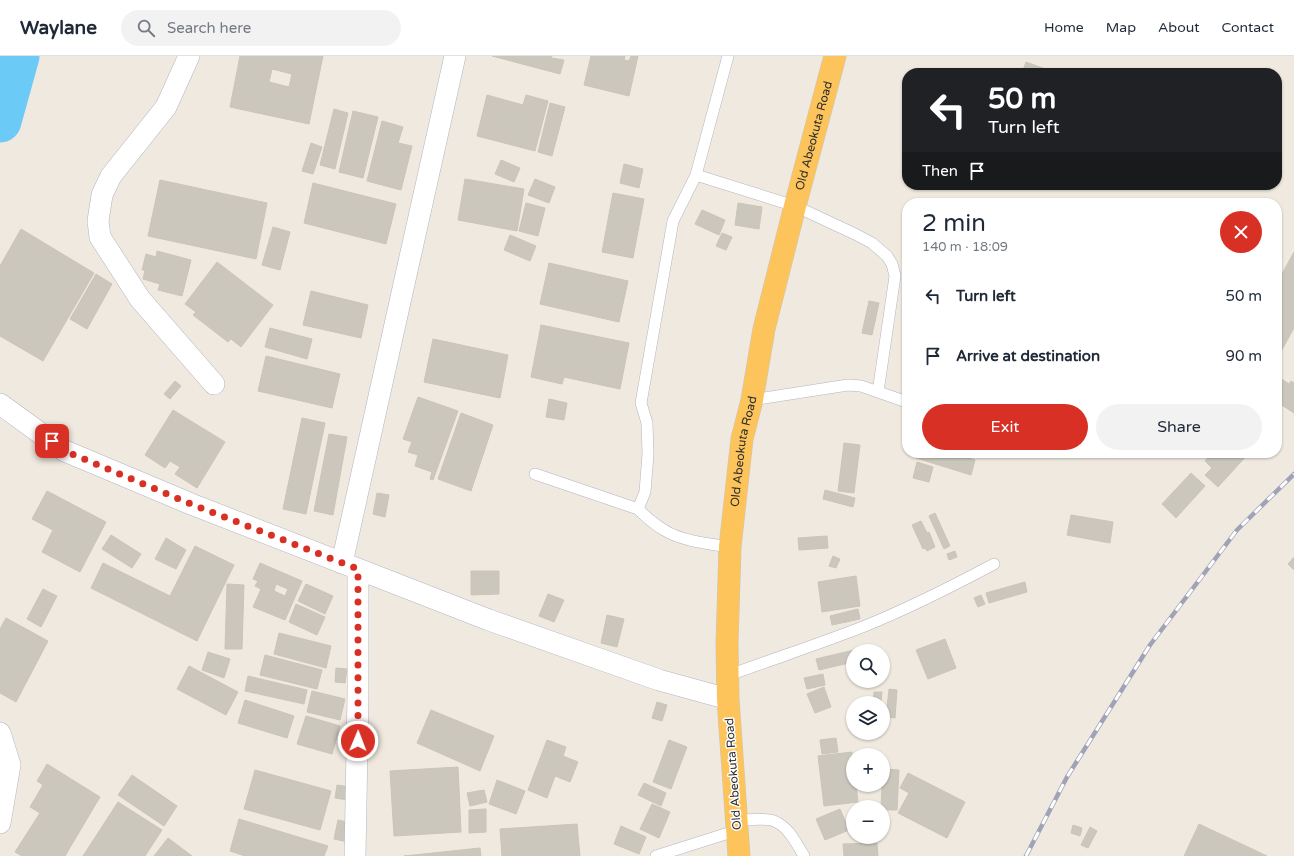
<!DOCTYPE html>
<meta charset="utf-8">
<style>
body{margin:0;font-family:"Varela Round",sans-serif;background:#f2f2f3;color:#1f2937;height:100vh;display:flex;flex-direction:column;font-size:15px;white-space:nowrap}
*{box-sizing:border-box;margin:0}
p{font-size:13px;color:#747a83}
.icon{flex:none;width:22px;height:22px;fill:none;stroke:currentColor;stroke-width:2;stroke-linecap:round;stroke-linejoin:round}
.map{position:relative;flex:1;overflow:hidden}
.details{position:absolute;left:902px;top:142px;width:380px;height:260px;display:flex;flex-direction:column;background:#fff;border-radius:16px;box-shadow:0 1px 3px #0004}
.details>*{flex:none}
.guide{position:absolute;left:902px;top:12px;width:380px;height:122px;border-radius:16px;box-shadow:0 1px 3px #0004;background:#202124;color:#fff;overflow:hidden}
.buttons{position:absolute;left:846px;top:588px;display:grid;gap:8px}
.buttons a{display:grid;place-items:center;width:44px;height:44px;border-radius:50%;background:#fff;box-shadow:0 1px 3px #0004;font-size:20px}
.pin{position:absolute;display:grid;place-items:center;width:34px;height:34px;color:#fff;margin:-17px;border-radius:8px;box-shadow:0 2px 6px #0006}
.me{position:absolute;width:44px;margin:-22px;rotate:1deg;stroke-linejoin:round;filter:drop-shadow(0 0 3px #0008)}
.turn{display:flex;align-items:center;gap:14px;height:84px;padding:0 20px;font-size:18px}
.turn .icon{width:52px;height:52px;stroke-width:2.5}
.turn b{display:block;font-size:28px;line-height:34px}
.then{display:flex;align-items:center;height:38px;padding:0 20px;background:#0003;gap:8px;font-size:15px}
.round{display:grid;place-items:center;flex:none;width:42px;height:42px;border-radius:21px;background:#f2f2f3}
.overview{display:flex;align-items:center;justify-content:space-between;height:68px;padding:0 20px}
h1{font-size:24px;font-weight:600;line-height:30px}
.primary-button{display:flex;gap:8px;margin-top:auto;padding:8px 20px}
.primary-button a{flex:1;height:46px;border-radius:24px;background:#d93025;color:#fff;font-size:16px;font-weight:600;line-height:46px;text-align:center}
.primary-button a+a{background:#f2f2f3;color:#1f2937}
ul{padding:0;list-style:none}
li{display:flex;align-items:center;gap:12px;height:60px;padding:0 20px}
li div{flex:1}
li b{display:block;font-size:15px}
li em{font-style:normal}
header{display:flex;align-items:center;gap:24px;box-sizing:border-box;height:56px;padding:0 20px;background:#fff;border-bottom:1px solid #e0e1e3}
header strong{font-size:19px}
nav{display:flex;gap:22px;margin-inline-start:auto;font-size:14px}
.search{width:280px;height:36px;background:#f2f2f3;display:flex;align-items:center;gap:10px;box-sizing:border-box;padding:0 14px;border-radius:22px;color:#747a83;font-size:15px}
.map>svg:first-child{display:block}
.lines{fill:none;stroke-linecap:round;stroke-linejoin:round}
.river{stroke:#6ccaf7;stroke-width:43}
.building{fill:#cbc7bd;stroke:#cbc5b8;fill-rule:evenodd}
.service-casing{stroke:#b3b4c1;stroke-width:12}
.minor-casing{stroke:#b3b4c1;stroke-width:22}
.trunk-casing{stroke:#c8c8c8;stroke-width:23}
.service{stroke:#fff;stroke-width:11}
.minor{stroke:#fff;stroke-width:21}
.trunk{stroke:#fcc45a;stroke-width:22}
.rail-casing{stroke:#a0a3b8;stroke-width:4.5}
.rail{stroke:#fff;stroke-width:3;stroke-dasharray:9;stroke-linecap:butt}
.route{stroke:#d93025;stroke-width:7;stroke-dasharray:0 12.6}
.labels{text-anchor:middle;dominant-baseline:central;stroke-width:3;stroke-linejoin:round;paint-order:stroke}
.street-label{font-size:12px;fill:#2d2d2d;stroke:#fff}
</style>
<header>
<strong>Waylane</strong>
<div class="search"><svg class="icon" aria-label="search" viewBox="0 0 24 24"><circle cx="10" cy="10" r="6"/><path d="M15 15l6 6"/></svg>Search here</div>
<nav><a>Home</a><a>Map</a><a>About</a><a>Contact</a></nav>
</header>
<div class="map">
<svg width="1294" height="800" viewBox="0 0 1294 800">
<rect width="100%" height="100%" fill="#efe9df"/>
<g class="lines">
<path class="river" d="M0,65L18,0"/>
</g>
<path class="building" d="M240,0H323L309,68L230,51ZM272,13L292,18L289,31L269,26Z
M492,0H552L551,2L564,4L560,18Z
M591,0H625L624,4L629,5L631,0H638L629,40L584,29Z
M1026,6L1056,17H1022Z
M487,39L523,49L526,39L548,45L535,95L477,80Z
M550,47L565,51L552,100L538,96Z
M334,53L348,57L335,113L320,109Z
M353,55L378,61L363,122L339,116Z
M382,65L403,71L398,87L412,90L401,134L367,125Z
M311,87L322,91L313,118L302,115Z
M501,104L520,112L514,126L495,118Z
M624,108L643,113L639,132L620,127Z
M465,123L524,133L517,175L458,164Z
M535,123L555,131L549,147L528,139Z
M160,124L267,147L256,203L148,180Z
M313,127L396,148L386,188L304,167Z
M613,137L644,143L633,202L602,196Z
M526,147L545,152L538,180L519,175Z
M738,147L762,151L759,173L735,169Z
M702,154L725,164L719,179L695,168Z
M273,171L290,176L280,214L262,209Z
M21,173L94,217L43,305L0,280V210Z
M722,177L732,181L726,194L716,190Z
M510,179L536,190L530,205L504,194Z
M157,195L191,204L182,240L158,234L160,228L143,223L145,214H142L146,198L156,201Z
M1294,196V272L1279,299L1277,298V227Z
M217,206L273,249L241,291L231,283L228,286L193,259L196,256L185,248Z
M549,207L628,225L619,266L540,248Z
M96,218L112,228L87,273L70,263Z
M311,235L368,249L361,282L303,269Z
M869,245L879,247L872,279L862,277Z
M541,269L629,287L620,333L564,321L562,328L531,321Z
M270,272L312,283L307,303L265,291Z
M433,283L508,299L500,342L424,326Z
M266,300L340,318L332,352L258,335Z
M1277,320L1289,328L1291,325L1294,327V357L1277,346Z
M175,325L181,330L170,343L164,338Z
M418,341L458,355L433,424L430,423L432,416L415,410L418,399L408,396L412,386L403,383Z
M549,343L567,347L564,364L546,361Z
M173,354L225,386L197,432L175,418L180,411L170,405L165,412L145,399Z
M461,357L493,369L471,435L438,423Z
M302,362L325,367L306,458L283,453Z
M329,378L347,381L333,459L314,455Z
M844,387L860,389L854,437L838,435Z
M917,397H954L975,404L971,419L916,402Z
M1212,397H1249L1218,431L1205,419L1212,412L1205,405Z
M917,406L933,411L929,426L913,422Z
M1191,417L1205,430L1176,462L1162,448Z
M825,434L855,442L853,451L823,443Z
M47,435L106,466L80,516L42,496L53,474L32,463Z
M377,437L389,439L385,461L373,458Z
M935,457L950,490L944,493L929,460Z
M1071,459L1113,466L1110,487L1067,479Z
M921,465L927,477L929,476L935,491L927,495L925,492L923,493L912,469Z
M111,479L141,498L132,512L102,493Z
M827,480L828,492L799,494L798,482Z
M166,482L186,494L176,513L155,503Z
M195,490L234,509L197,585L91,532L103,507L170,540Z
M955,495L957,501L949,504L947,498Z
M833,500L840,503L836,512L829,510Z
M1294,501V514L1288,508Z
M260,507L302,525L285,564L253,551L261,533L255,530L258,525L253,523ZM276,528L288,533L285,540L274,535Z
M471,515H499V538L471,539Z
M856,520L860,550L822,556L818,526Z
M1025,526L1027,536L989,547L986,537Z
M227,528L244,529L242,593H225Z
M306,528L333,540L325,558L298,545Z
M43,533L57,540L41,571L27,563Z
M548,538L564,544L554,566L539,560Z
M981,539L985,548L978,551L974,542Z
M296,548L325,561L317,579L289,566Z
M858,553L860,563L832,569L830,560Z
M607,559L624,563L617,591L601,587Z
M6,562L48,585L16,646L0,637V573Z
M279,577L331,590L326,612L274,598Z
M945,583L956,612L928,623L916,594Z
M854,594L853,595V606L819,614L816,603Z
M208,596L230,603L224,622L202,614Z
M265,599L322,614L317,633L260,619Z
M189,610L238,636L226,659L177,633Z
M336,612L347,613L345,627L335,626Z
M823,618L825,629L807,633L804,622Z
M248,620L307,634L304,648L245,635Z
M824,631L831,651L815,657L807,638Z
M889,633L897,634L895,662L886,661Z
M312,635L345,643L340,664L307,656Z
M874,636H882L881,647H873Z
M245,644L294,660L287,682L238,667Z
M657,646L667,649L662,665L652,662Z
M431,654L494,680L480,715L417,687Z
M306,660L340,670L332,698L297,688Z
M836,682L838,696L822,698L820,684Z
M547,684L566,691L563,700L578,706L570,726L555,720L547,742L528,734Z
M669,684L687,691L671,733L653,726Z
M852,696L853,729H856L858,746L824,750L818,700Z
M47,708L100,741L65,800H22L15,796L40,757L30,751L43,729L37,725Z
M458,711L461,776L394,780L390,715Z
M883,713L899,714L897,754H883V751H881L882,731L864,730V729H883Z
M255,714L331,735L320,774L244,753Z
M908,717L965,746L947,782L898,757L909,737L900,732Z
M132,719L177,750L164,770L118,739Z
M497,724L525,735L516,758L489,748Z
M644,727L666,737L661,750L638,739Z
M337,729L350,731L348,744L335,742Z
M484,734L487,746L470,750L467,737Z
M118,746L162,774L145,800H83Z
M652,748L670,756L659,782L640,773Z
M486,753V776L469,777V754Z
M840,753L849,774L825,784L816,763Z
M239,763L328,790L324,800H245L230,795Z
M338,764L352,767L348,786L334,783Z
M577,768L580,800H502L500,773Z
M1199,768L1267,800H1184Z
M1073,769L1082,772L1080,780L1071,777Z
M621,770L646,781L639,798L614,788Z
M1090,771L1097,775L1088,792L1081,789Z
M168,782L192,800H154Z
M877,787L878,800H844L843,788Z
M480,792L481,800H404Z"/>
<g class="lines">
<defs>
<path id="service" d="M696,119L795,150L855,178L872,187L887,200L892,208L895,220L878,336
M752,344L848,329L861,330L907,346
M535,418L638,453C646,461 654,468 664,474C681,485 710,488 730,491
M638,453L645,436L648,398L647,367L641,347L673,165L696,119L728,0
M727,620C773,603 819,588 865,570C909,552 951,531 994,508
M737,764C745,764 769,762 774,765C789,771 796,787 804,800
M656,800L738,774"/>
<path id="minor" d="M189,0L166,51L111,120L102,139L98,165L100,181L140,243L214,328
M0,348L65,395L191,448L489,564L659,624L728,643
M342,507L402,237L455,0
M0,677L10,709L0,767
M355,800L358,639V513"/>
<g id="trunk">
<path id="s1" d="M739,800L728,643L727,588L730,491L742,383L752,344L764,273L795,150L835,0"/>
</g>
</defs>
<use href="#service" class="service-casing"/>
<use href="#minor" class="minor-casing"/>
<use href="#trunk" class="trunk-casing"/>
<use href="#service" class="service"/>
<use href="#minor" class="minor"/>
<use href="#trunk" class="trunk"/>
<defs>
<path id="rail" d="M1026,800L1067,721L1150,589L1237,474L1294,418"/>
</defs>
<use href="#rail" class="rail-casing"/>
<use href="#rail" class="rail"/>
</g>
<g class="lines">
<path class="route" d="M52,385L65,395L191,448L358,513V685"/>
</g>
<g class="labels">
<g class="street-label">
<text stroke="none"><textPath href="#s1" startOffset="730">Old Abeokuta Road</textPath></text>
<text stroke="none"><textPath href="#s1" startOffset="406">Old Abeokuta Road</textPath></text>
<text transform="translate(733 718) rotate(-94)">Old Abeokuta Road</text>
</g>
</g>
</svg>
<div class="buttons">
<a><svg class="icon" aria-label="search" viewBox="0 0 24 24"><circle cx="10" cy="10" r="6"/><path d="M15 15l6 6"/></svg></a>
<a><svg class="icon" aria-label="layers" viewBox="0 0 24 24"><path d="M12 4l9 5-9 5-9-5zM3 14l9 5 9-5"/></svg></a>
<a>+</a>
<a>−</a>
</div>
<div class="pin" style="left:52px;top:385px;background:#d93025"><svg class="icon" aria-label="arrive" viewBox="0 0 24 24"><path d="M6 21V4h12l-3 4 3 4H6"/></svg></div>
<svg class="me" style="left:358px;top:685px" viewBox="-20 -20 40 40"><circle r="17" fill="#d93025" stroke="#fff" stroke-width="3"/><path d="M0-11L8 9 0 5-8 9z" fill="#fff"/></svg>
<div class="guide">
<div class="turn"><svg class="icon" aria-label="left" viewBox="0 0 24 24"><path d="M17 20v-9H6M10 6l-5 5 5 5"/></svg><div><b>50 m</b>Turn left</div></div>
<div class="then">Then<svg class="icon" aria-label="arrive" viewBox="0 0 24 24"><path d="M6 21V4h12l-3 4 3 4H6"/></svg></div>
</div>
<section class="details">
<div class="overview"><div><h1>2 min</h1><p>140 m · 18:09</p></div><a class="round" style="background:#d93025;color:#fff"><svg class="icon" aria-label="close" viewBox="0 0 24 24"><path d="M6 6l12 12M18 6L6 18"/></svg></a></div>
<ul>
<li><svg class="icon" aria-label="left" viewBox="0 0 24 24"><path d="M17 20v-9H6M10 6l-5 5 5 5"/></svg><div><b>Turn left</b></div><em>50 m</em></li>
<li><svg class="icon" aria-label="arrive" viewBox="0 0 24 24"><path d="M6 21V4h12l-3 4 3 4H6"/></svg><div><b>Arrive at destination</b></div><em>90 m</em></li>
</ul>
<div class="primary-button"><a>Exit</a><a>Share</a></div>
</section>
</div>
